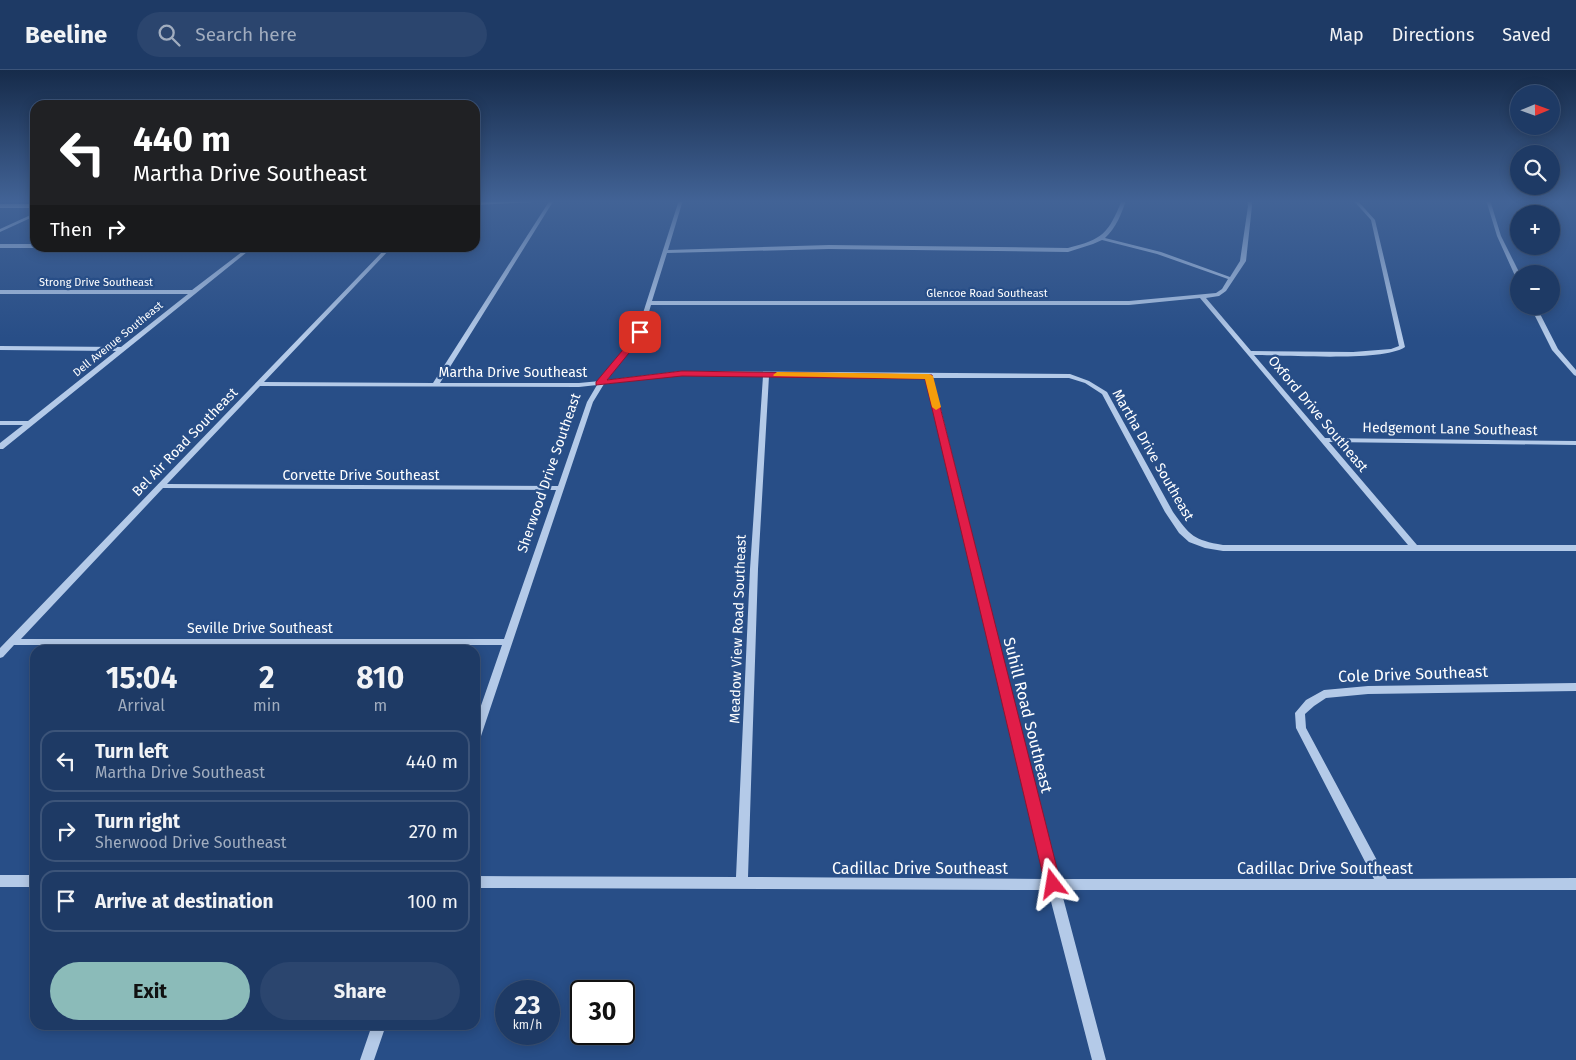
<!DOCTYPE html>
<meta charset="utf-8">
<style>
body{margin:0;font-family:"Fira Sans",sans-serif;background:#2b456e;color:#f1f3f6;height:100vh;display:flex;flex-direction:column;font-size:19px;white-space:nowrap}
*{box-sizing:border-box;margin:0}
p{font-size:16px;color:#a1adbf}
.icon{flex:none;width:28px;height:28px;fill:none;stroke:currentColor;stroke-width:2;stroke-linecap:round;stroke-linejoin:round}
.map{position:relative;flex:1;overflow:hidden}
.panel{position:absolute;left:30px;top:575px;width:450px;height:385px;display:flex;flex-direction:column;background:#1e3a65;border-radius:15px;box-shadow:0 2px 12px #0003,0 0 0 1px #3c5479}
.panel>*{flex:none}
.banner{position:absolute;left:30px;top:30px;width:450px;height:152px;border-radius:15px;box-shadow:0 2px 12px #0003,0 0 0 1px #3c5479;background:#202124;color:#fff;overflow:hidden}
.needle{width:32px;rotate:89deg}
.tools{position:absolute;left:1510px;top:15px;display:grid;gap:10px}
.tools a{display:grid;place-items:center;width:50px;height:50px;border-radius:50%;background:#1e3a65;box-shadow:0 2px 12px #0003,0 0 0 1px #3c5479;font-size:25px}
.speed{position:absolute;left:495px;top:910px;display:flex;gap:10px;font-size:25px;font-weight:700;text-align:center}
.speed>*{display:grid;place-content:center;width:65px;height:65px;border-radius:50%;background:#1e3a65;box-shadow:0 2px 12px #0003,0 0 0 1px #3c5479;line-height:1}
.speed small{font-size:12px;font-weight:400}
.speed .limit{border:2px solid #111;border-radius:8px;background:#fff;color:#111}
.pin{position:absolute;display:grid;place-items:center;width:42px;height:42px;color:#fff;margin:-21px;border-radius:10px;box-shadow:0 2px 8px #0006}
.me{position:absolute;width:55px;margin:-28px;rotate:346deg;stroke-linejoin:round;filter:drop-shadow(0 0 4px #0008)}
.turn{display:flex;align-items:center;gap:18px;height:105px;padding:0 20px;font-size:22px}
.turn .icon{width:65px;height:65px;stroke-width:2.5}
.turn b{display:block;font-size:35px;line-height:42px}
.then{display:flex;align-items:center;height:48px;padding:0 20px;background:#0003;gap:10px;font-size:19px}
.eta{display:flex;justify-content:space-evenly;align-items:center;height:85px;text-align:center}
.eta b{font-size:30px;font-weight:700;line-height:35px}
.primary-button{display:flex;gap:10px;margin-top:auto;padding:10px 20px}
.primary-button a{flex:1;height:58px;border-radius:30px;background:#8bbbb9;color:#111;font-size:20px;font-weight:700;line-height:58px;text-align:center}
.primary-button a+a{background:#2b456e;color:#f1f3f6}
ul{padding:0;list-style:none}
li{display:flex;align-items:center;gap:15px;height:62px;margin:0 10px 8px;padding:0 10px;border:2px solid #3c5479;border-radius:15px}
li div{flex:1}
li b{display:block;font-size:19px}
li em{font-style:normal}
header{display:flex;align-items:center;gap:30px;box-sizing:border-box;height:70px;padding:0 25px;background:#1e3a65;border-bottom:1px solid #3c5479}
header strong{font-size:24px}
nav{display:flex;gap:28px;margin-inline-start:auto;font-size:18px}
.search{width:350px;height:45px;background:#2b456e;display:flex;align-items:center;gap:12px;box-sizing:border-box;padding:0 18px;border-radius:28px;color:#a1adbf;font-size:19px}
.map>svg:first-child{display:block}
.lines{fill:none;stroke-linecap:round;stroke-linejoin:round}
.minor{fill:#b4cae8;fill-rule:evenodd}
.major{fill:#f6f9fe;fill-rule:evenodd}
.route{fill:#e11d48;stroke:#92132f}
.slow{fill:#f59e0b}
.labels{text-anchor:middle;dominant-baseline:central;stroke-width:4.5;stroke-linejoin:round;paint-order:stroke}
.far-street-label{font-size:11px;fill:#fff;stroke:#284e87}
.street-label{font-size:14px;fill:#fff;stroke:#284e87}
.near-street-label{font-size:16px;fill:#fff;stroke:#284e87}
</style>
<header>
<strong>Beeline</strong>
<div class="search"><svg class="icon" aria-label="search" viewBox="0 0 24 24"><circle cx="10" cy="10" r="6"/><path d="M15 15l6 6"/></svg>Search here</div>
<nav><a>Map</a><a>Directions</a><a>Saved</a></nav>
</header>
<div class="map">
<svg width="1576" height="990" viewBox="0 0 1576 990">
<rect width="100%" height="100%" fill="#284e87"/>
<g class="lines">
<path class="minor" d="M550,130H554L440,313H579L600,311L637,262L679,130H683L668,180L829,175L1068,178C1103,169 1108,164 1122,130H1126C1122,143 1116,158 1105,168L1161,182L1230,207L1240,191L1248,136L1247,130H1251L1252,136L1246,191L1226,221L1219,226L1206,228L1251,281L1353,282L1391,279L1399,276L1371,150L1353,130H1357L1375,150L1405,277C1383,292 1286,285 1254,285L1325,368L1576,371V375L1329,372L1417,475H1576V481H1223L1205,478L1189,472L1179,463L1165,442L1102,324L1085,313L1069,308H933L1058,809H1374L1296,658L1295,643L1306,630L1324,620L1368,616L1576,613V621L1368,624L1326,628L1314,636L1305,644L1306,658L1387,809L1576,808V820H1061L1106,990H1092L1048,820L475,818V806L736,807L750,499L763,306L682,305L604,314L593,332L479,672L475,673V653L502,575H14L3,587L0,588V578L386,178H391L264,312L433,313ZM1102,170L1157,184L1228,209L1222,219L1216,223L1129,231H652L667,183L829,179L1068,182L1093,174ZM1200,228L1408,475H1223C1194,470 1190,466 1173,442L1107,322L1089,311L1070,304L682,301L607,310L643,262L651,235H1129ZM769,306L926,308L1045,809L748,807L758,499ZM597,315L587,332L558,416L167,414L260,316L579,317ZM163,418L556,420L504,569H21Z
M1486,130H1490L1501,166L1520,204L1519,210L1516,208L1497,166Z
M35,143V146L0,162V159Z
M0,174H35V178H0Z
M247,178H252L3,379H0V373L23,355H0V351H28L116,281L0,280V276L121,277L188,224H0V220H192Z
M1530,236H1536L1558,279L1576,300V306L1574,305L1552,280Z
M0,805H35V817H0Z
M372,955H386L374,990H360Z"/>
<path class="major" d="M502,130H536L533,132L475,135V131Z
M0,134H35V138H0Z"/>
</g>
<linearGradient id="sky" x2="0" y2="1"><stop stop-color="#162b4a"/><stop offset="0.49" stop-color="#426396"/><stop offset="1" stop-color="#426396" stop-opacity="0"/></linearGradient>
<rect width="1576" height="268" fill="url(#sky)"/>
<path class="route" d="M640,259L644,262L633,278L607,310L682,301L932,305L1061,814L1059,820L1053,822L1048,820L1045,814L925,309L682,306L596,315V312L627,275L638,260Z"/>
<path class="slow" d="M777,302L929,304L933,306L941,337L936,340L932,337L925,309L774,306L773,305Z"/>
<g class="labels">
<g class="far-street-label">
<text x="96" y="212">Strong Drive Southeast</text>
<text x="987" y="223">Glencoe Road Southeast</text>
<text transform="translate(118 269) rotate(-39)">Dell Avenue Southeast</text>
</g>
<g class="street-label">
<text x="513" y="302">Martha Drive Southeast</text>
<text transform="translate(1318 344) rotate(50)">Oxford Drive Southeast</text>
<text transform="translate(1450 359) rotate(1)">Hedgemont Lane Southeast</text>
<text transform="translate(185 372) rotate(-46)">Bel Air Road Southeast</text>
<text transform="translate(1153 385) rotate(60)">Martha Drive Southeast</text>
<text transform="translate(549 403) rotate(-71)">Sherwood Drive Southeast</text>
<text x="361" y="405">Corvette Drive Southeast</text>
<text x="260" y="558">Seville Drive Southeast</text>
<text transform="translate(738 559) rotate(-88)">Meadow View Road Southeast</text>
</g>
<g class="near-street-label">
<text transform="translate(1413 604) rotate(-2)">Cole Drive Southeast</text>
<text transform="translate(1028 645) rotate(76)">Suhill Road Southeast</text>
<text x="920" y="798">Cadillac Drive Southeast</text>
<text x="1325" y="798">Cadillac Drive Southeast</text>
</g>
</g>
</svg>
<div class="tools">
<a><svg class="needle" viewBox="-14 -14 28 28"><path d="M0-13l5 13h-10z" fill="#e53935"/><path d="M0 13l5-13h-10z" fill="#a1adbf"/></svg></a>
<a><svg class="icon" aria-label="search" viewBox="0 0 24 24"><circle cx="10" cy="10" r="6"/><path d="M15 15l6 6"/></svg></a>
<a>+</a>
<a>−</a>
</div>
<div class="speed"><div>23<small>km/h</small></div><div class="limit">30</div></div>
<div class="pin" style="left:640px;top:262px;background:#d93025"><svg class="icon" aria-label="arrive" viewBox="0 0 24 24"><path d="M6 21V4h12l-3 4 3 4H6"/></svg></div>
<svg class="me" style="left:1053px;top:814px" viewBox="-20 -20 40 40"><path d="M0-17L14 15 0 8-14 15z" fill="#e11d48" stroke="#fff" stroke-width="4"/></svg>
<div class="banner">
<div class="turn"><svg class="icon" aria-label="left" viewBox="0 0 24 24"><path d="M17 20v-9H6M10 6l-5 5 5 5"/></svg><div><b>440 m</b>Martha Drive Southeast</div></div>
<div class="then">Then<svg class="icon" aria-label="right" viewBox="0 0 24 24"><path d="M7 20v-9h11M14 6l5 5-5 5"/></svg></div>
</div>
<section class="panel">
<div class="eta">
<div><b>15:04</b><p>Arrival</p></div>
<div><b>2</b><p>min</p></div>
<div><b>810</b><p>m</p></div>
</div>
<ul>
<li><svg class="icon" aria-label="left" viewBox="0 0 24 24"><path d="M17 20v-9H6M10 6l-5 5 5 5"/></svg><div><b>Turn left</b><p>Martha Drive Southeast</p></div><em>440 m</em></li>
<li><svg class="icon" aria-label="right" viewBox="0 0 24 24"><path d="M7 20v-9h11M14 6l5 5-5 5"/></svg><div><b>Turn right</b><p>Sherwood Drive Southeast</p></div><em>270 m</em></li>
<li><svg class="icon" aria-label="arrive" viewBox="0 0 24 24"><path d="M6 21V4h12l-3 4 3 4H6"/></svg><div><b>Arrive at destination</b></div><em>100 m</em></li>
</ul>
<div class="primary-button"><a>Exit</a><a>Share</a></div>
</section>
</div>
